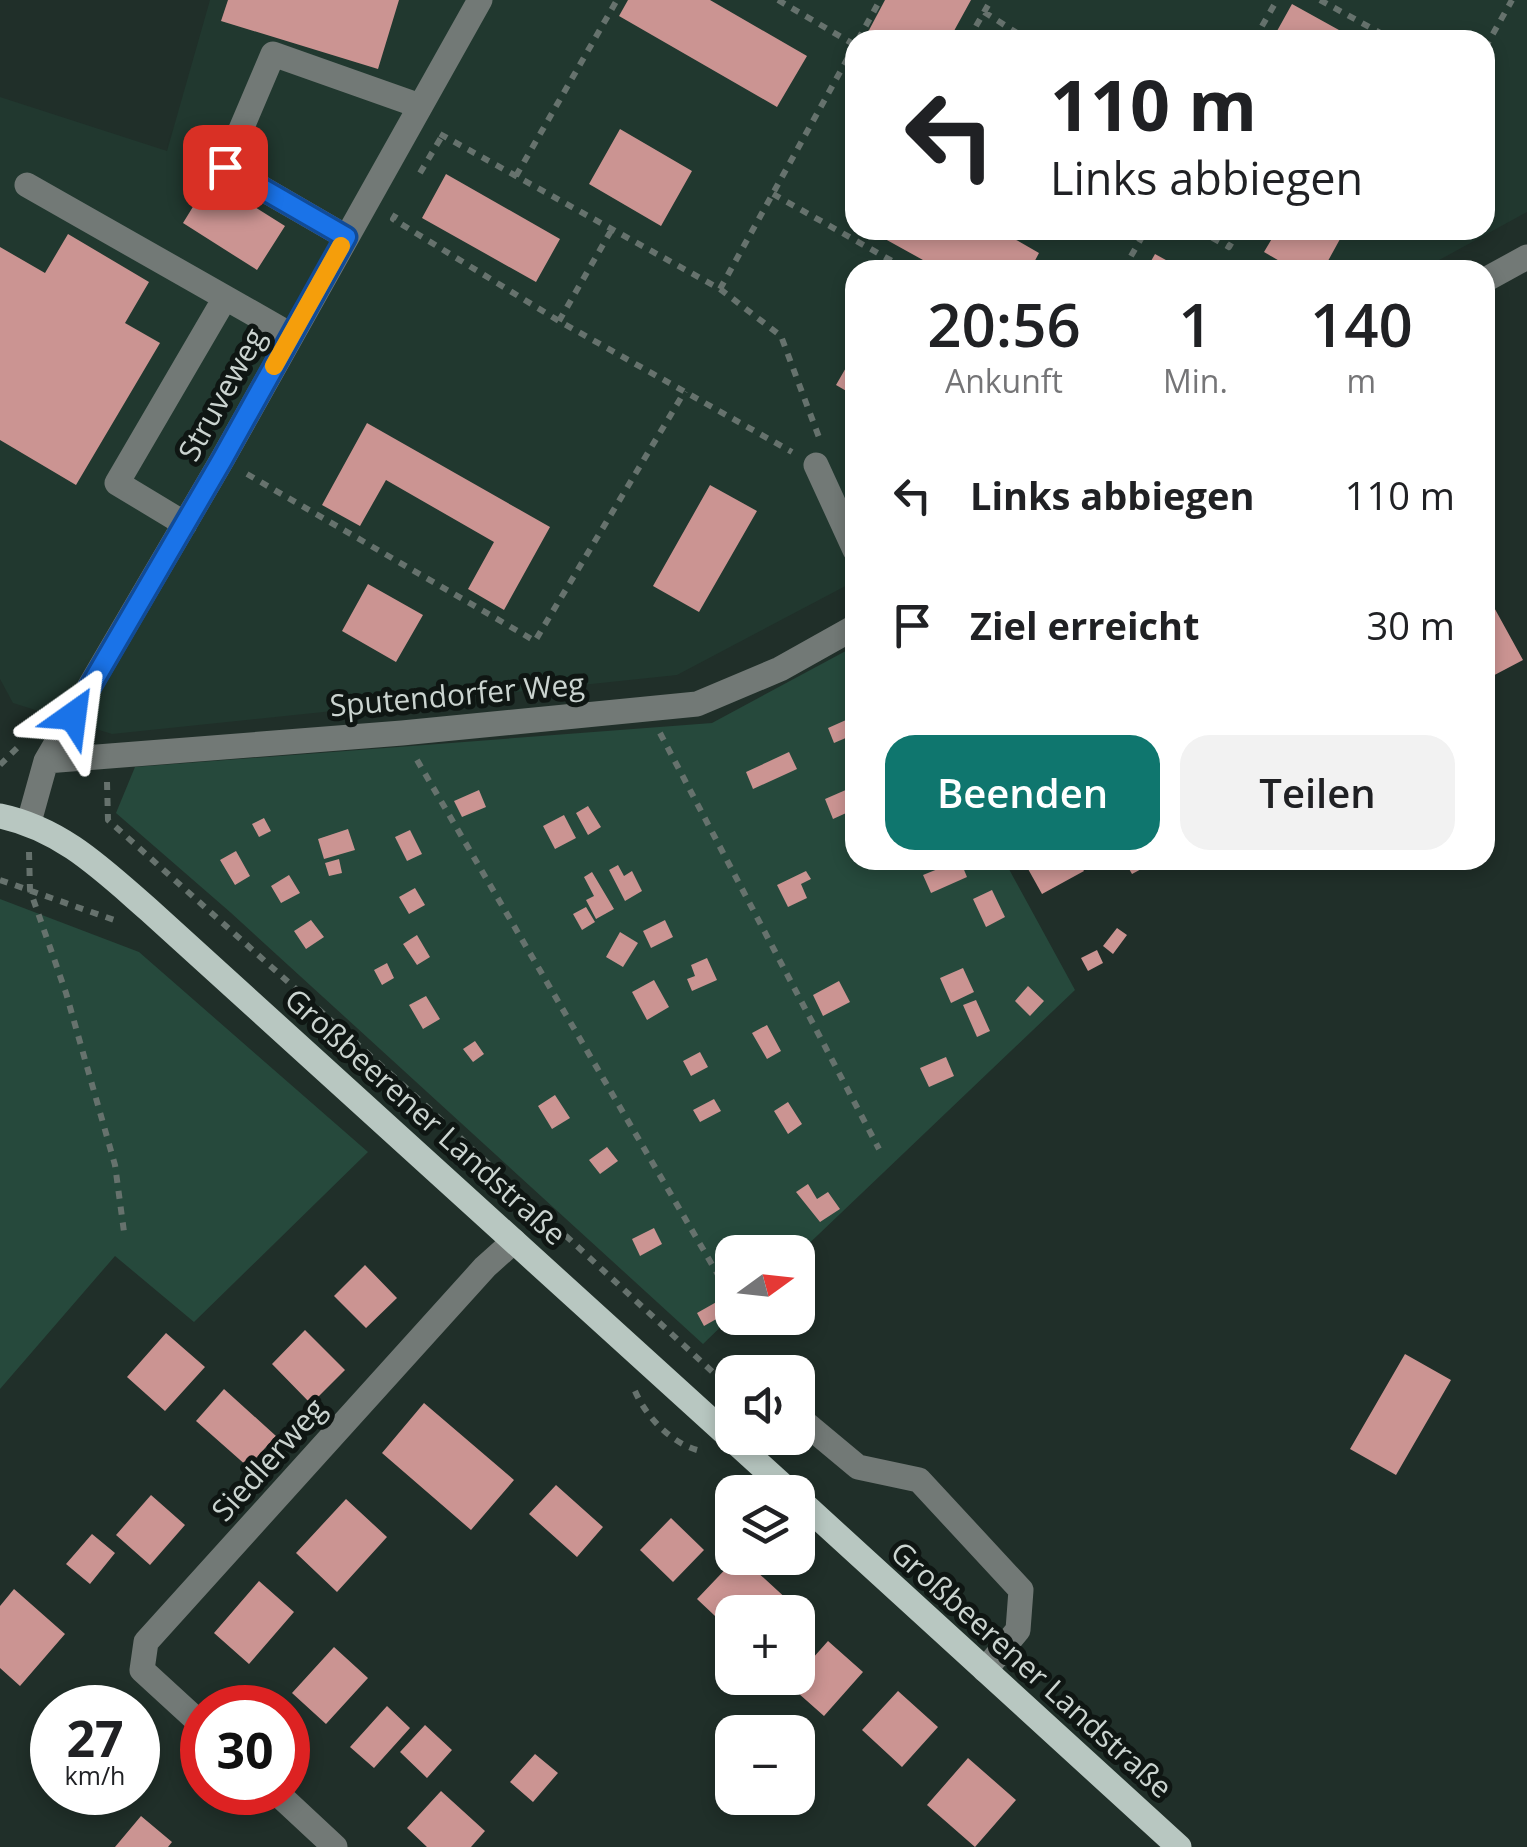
<!DOCTYPE html>
<html lang="de">
<meta charset="utf-8">
<style>
body{margin:0;font-family:"Open Sans",sans-serif;background:#f2f2f2;color:#202124;height:100vh;display:flex;flex-direction:column;font-size:38px;white-space:nowrap}
*{box-sizing:border-box;margin:0}
p{font-size:32px;color:#757577}
.icon{flex:none;width:55px;height:55px;fill:none;stroke:currentColor;stroke-width:2;stroke-linecap:round;stroke-linejoin:round}
.map{position:relative;flex:1;overflow:hidden}
.panel{position:absolute;left:845px;top:260px;width:650px;height:610px;display:flex;flex-direction:column;background:#fff;border-radius:30px;box-shadow:0 5px 15px #0003}
.panel>*{flex:none}
.banner{position:absolute;left:845px;top:30px;width:650px;height:210px;border-radius:30px;box-shadow:0 5px 15px #0003;background:#fff;color:#202124;overflow:hidden}
.needle{width:65px;rotate:75deg}
.buttons{position:absolute;left:715px;top:1235px;display:grid;gap:20px}
.buttons a{display:grid;place-items:center;width:100px;height:100px;border-radius:20px;background:#fff;box-shadow:0 5px 15px #0003;font-size:50px}
.speed{position:absolute;left:30px;top:1685px;display:flex;gap:20px;font-size:50px;font-weight:700;text-align:center}
.speed>*{display:grid;place-content:center;width:130px;height:130px;border-radius:50%;background:#fff;box-shadow:0 5px 15px #0003;line-height:1}
.speed small{font-size:25px;font-weight:400}
.speed .limit{border:15px solid #d22;background:#fff;color:#111}
.pin{position:absolute;display:grid;place-items:center;width:85px;height:85px;color:#fff;margin:-42px;border-radius:20px;box-shadow:0 5px 15px #0006}
.me{position:absolute;width:110px;margin:-55px;rotate:31deg;stroke-linejoin:round;filter:drop-shadow(0 0 8px #0008)}
.turn{display:flex;align-items:center;gap:35px;height:210px;padding:0 40px;font-size:45px}
.turn .icon{width:130px;height:130px;stroke-width:2.5}
.turn b{display:block;font-size:70px;line-height:85px}
.eta{display:flex;justify-content:space-evenly;align-items:center;height:170px;text-align:center}
.eta b{font-size:60px;font-weight:600;line-height:70px}
.action{display:flex;gap:20px;margin-top:auto;padding:20px 40px}
.action a{flex:1;height:115px;border-radius:30px;background:#0f766e;color:#fff;font-size:40px;font-weight:600;line-height:115px;text-align:center}
.action a+a{background:#f2f2f2;color:#202124}
ul{padding:0;list-style:none}
li{display:flex;align-items:center;gap:30px;height:130px;padding:0 40px}
li div{flex:1}
li b{display:block;font-size:38px}
li em{font-style:normal}
.map>svg:first-child{display:block}
.built{fill:#21382f;fill-rule:evenodd}
.green{fill:#26493c}
.building{fill:#cb9492}
.lines{fill:none;stroke-linecap:round;stroke-linejoin:round}
.path{stroke:#66726d;stroke-width:6;stroke-dasharray:8 8;stroke-linecap:butt}
.minor{stroke:#727976;stroke-width:25}
.major{stroke:#b8c7c1;stroke-width:25}
.route-casing{stroke:#114b97;stroke-width:25}
.route{stroke:#1a73e8;stroke-width:18}
.slow{stroke:#f59e0b;stroke-width:18}
.labels{text-anchor:middle;dominant-baseline:central;stroke-width:10;stroke-linejoin:round;paint-order:stroke}
.street-label{font-size:30px;fill:#cbd4d0;stroke:#0f1613}
</style>
<div class="map">
<svg width="1527" height="1847" viewBox="0 0 1527 1847">
<rect width="100%" height="100%" fill="#202f29"/>
<path class="built" d="M210,0H1527V212L1421,270H855V581L677,675L112,734L13,703L0,679V97L167,151ZM855,40H1485V230H855Z"/>
<path class="green" d="M855,646V860H1004L1075,990L798,1254L732,1252V1316L703,1344L230,912L116,813L135,767L712,723Z
M0,899L139,952L368,1152L194,1322L115,1256L0,1389Z"/>
<path class="building" d="M228,0H399L378,69L221,21Z
M628,0H710L807,56L777,107L619,16Z
M885,0H971L949,40H884L868,32Z
M1292,4L1357,40H1272Z
M620,129L692,171L661,226L589,184Z
M446,174L560,239L536,282L422,218Z
M210,179L285,226L257,270L183,223Z
M878,230H999L1039,253L1030,270H941L876,234Z
M1277,230H1345L1323,270H1295L1264,252Z
M68,234L149,282L125,323L160,343L76,485L0,440V247L45,273Z
M1155,254L1184,270H1146Z
M855,352V396L836,385Z
M367,423L550,527L504,610L468,589L494,542L386,480L360,526L322,505Z
M710,485L757,511L699,612L653,586Z
M368,584L423,615L396,662L342,631Z
M1485,591L1523,660L1485,680Z
M855,716V734L834,743L828,728Z
M789,752L797,769L753,789L746,772Z
M848,789L855,809L833,819L825,799Z
M479,790L486,807L462,817L454,801Z
M588,806L601,827L588,835L576,813Z
M564,815L576,838L555,849L543,826Z
M264,818L271,831L259,837L252,824Z
M348,829L355,850L324,859L318,839Z
M410,830L422,854L407,861L395,837Z
M236,851L250,876L235,885L220,860Z
M339,859L342,873L329,876L325,863Z
M960,860L967,877L931,893L923,875Z
M1023,860H1077L1084,871L1042,894Z
M1124,860H1158L1132,874Z
M618,865L624,876L632,871L642,891L625,901L609,870Z
M806,871L811,879L801,884L807,898L788,907L777,885Z
M592,872L614,909L596,919L586,900L594,896L584,877Z
M289,875L300,893L281,903L271,886Z
M415,888L425,905L409,914L399,897Z
M992,890L1005,917L986,927L973,899Z
M586,907L595,922L582,930L573,914Z
M311,920L324,937L306,949L294,931Z
M665,920L673,937L651,948L643,931Z
M1117,928L1127,935L1113,954L1103,946Z
M620,932L638,943L623,967L606,957Z
M417,935L430,957L417,965L403,944Z
M1097,950L1103,963L1088,971L1081,958Z
M707,958L717,980L692,991L687,979L695,976L691,965Z
M387,963L394,978L382,985L374,970Z
M963,968L974,992L951,1003L940,978Z
M654,980L669,1007L647,1020L632,992Z
M839,981L850,1002L823,1016L813,995Z
M1028,986L1044,1001L1030,1016L1015,1001Z
M426,996L440,1019L423,1029L409,1005Z
M976,1000L990,1031L977,1037L963,1005Z
M767,1025L781,1051L767,1059L752,1033Z
M475,1041L484,1054L473,1062L463,1049Z
M700,1052L708,1067L691,1076L683,1061Z
M946,1057L954,1076L929,1087L920,1068Z
M555,1095L570,1118L552,1129L538,1106Z
M714,1099L721,1111L700,1122L693,1110Z
M788,1102L802,1124L788,1134L774,1111Z
M607,1147L618,1161L600,1174L589,1160Z
M808,1184L817,1199L828,1192L840,1209L820,1222L796,1192Z
M654,1228L662,1244L640,1256L632,1239Z
M365,1265L397,1298L366,1328L334,1296Z
M720,1300L727,1313L704,1326L697,1313Z
M305,1330L345,1370L311,1404L272,1364Z
M166,1333L205,1367L165,1411L127,1377Z
M1405,1354L1451,1380L1396,1475L1350,1449Z
M224,1389L276,1436L248,1467L196,1421Z
M424,1403L514,1480L471,1530L382,1453Z
M556,1485L603,1527L577,1557L529,1514Z
M151,1495L185,1525L150,1565L116,1535Z
M346,1499L387,1537L337,1592L296,1553Z
M671,1518L704,1550L673,1582L640,1550Z
M92,1534L115,1553L90,1584L66,1564Z
M736,1558H742L790,1602L780,1612H732V1632L697,1599Z
M259,1581L294,1612L249,1664L214,1633Z
M14,1589L65,1634L20,1686L0,1668V1606Z
M828,1641L863,1672L824,1716L789,1685Z
M334,1647L368,1678L326,1724L292,1693Z
M898,1691L938,1727L902,1767L862,1730Z
M387,1706L410,1728L374,1768L350,1747Z
M425,1725L452,1750L427,1778L400,1752Z
M535,1754L558,1773L533,1802L510,1782Z
M968,1758L1016,1800L975,1847L927,1805Z
M441,1791L485,1831L471,1847H427L407,1828Z
M141,1816L172,1842L168,1847H115Z"/>
<g class="lines">
<path class="path" d="M778,0L855,45
M1320,0L1393,40
M984,12L1028,40
M858,40L880,0
M968,40L991,0
M1254,40L1277,0
M1485,48L1512,0
M440,134L720,289L781,336L820,440
M420,173L442,136
M516,176L617,0
M773,194L908,270
M396,214L393,219L559,321L792,452
M1198,230L1229,247L1239,230
M1123,270L1146,230
M720,289L855,45
M559,321L612,229
M247,474L535,641L685,391
M660,733L879,1149
M417,760L731,1297
M0,765L19,746
M107,782L108,820L425,1105L732,1390
M29,852L30,890L66,993L115,1165L124,1232
M0,880L117,921
M635,1391C646,1417 673,1445 701,1451"/>
<path class="minor" d="M27,185L291,335
M346,237L225,167L273,54L420,106
M1485,280L1527,257
M816,465L855,550
M185,524L117,483L225,298
M46,761L402,733L697,704L780,669L855,627
M29,822L46,761L222,460L480,0
M798,1417L858,1467L919,1480L1021,1590L1018,1630L985,1670
M202,1725L142,1670L146,1642L485,1267L514,1241
M276,1792L335,1847"/>
<path class="major" d="M0,816C62,829 103,870 149,910L790,1492
M798,1499L1179,1847"/>
</g>
<g class="lines">
<defs>
<path id="route" d="M73,716L222,460L346,237L225,167"/>
</defs>
<use href="#route" class="route-casing"/>
<use href="#route" class="route"/>
<path class="slow" d="M274,366L341,246"/>
</g>
<g class="labels">
<g class="street-label">
<text transform="translate(221 394) rotate(-61)">Struveweg</text>
<text transform="translate(457 694) rotate(-5)">Sputendorfer Weg</text>
<text transform="translate(426 1116) rotate(42)">Großbeerener Landstraße</text>
<text transform="translate(268 1459) rotate(-48)">Siedlerweg</text>
<text transform="translate(1032 1669) rotate(42)">Großbeerener Landstraße</text>
</g>
</g>
</svg>
<div class="buttons">
<a><svg class="needle" viewBox="-14 -14 28 28"><path d="M0-13l5 13h-10z" fill="#e53935"/><path d="M0 13l5-13h-10z" fill="#757577"/></svg></a>
<a><svg class="icon" aria-label="sound" viewBox="0 0 24 24"><path d="M4 9h4l5-4v14l-5-4H4zM17 9q2 3 0 6"/></svg></a>
<a><svg class="icon" aria-label="layers" viewBox="0 0 24 24"><path d="M12 4l9 5-9 5-9-5zM3 14l9 5 9-5"/></svg></a>
<a>+</a>
<a>−</a>
</div>
<div class="speed"><div>27<small>km/h</small></div><div class="limit">30</div></div>
<div class="pin" style="left:225px;top:167px;background:#d93025"><svg class="icon" aria-label="arrive" viewBox="0 0 24 24"><path d="M6 21V4h12l-3 4 3 4H6"/></svg></div>
<svg class="me" style="left:73px;top:716px" viewBox="-20 -20 40 40"><path d="M0-17L14 15 0 8-14 15z" fill="#1a73e8" stroke="#fff" stroke-width="4"/></svg>
<div class="banner">
<div class="turn"><svg class="icon" aria-label="left" viewBox="0 0 24 24"><path d="M17 20v-9H6M10 6l-5 5 5 5"/></svg><div><b>110 m</b>Links abbiegen</div></div>
</div>
<section class="panel">
<div class="eta">
<div><b>20:56</b><p>Ankunft</p></div>
<div><b>1</b><p>Min.</p></div>
<div><b>140</b><p>m</p></div>
</div>
<ul>
<li><svg class="icon" aria-label="left" viewBox="0 0 24 24"><path d="M17 20v-9H6M10 6l-5 5 5 5"/></svg><div><b>Links abbiegen</b></div><em>110 m</em></li>
<li><svg class="icon" aria-label="arrive" viewBox="0 0 24 24"><path d="M6 21V4h12l-3 4 3 4H6"/></svg><div><b>Ziel erreicht</b></div><em>30 m</em></li>
</ul>
<div class="action"><a>Beenden</a><a>Teilen</a></div>
</section>
</div>
